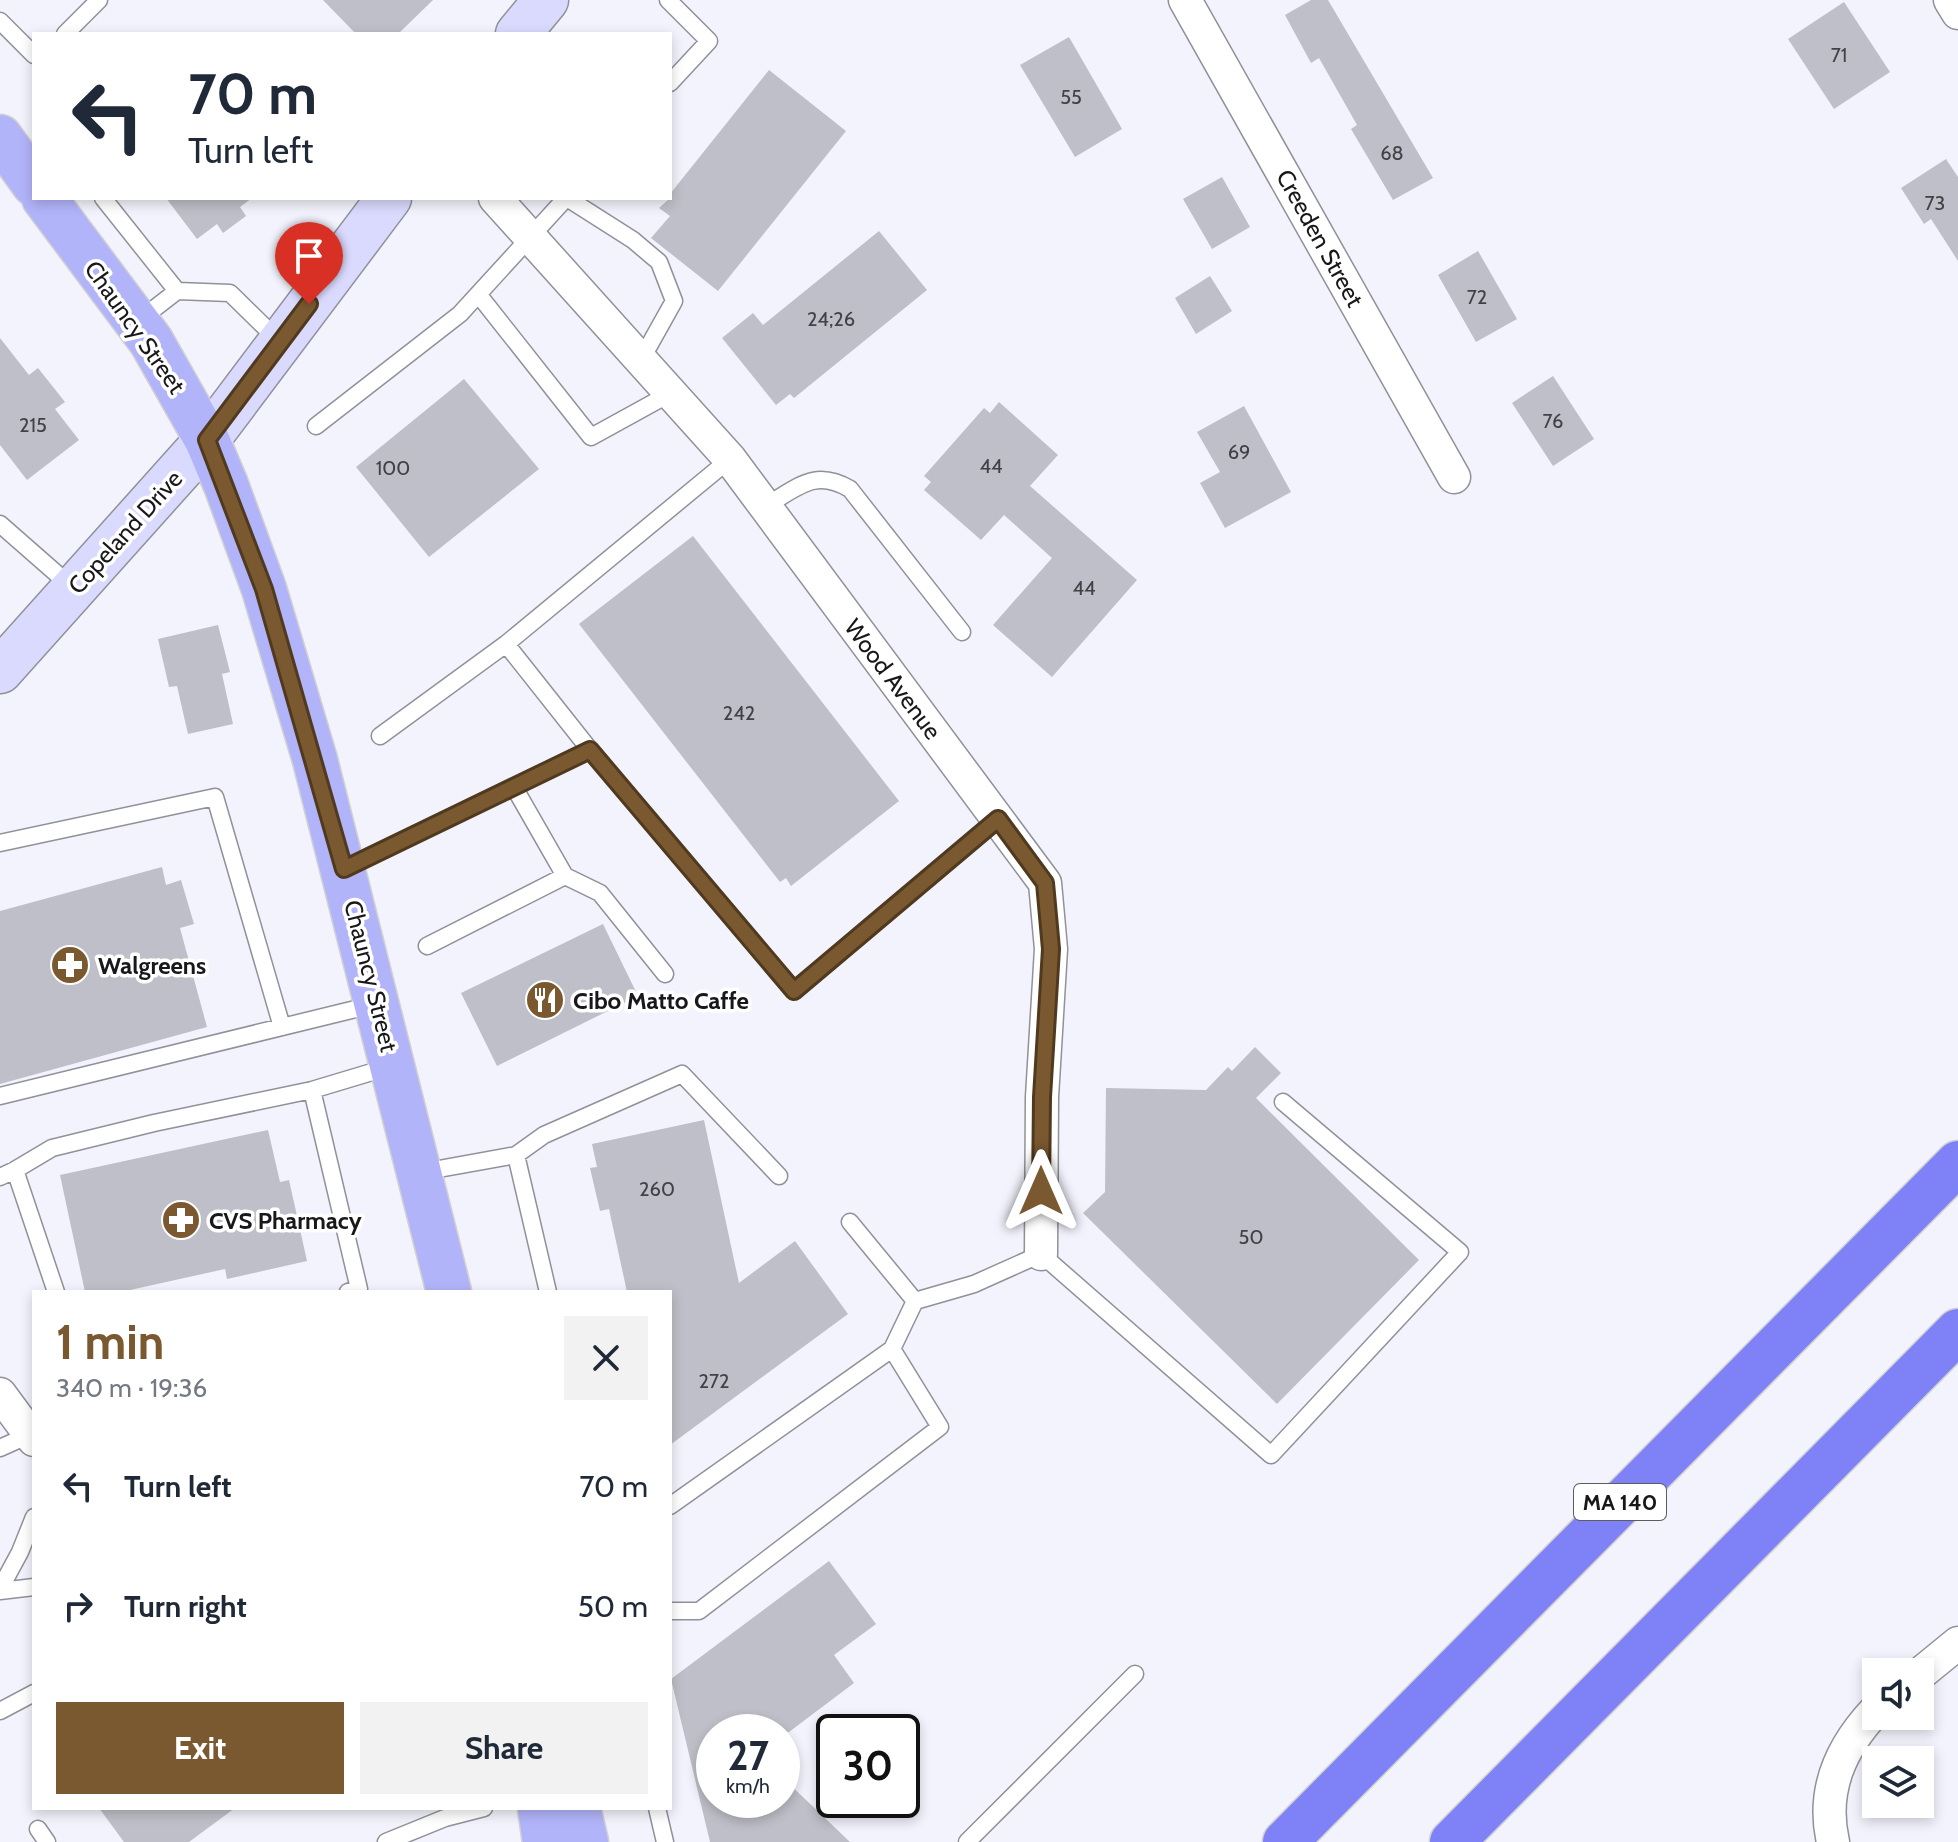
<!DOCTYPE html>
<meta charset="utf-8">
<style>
body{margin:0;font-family:Cabin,sans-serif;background:#f2f2f3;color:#1f2937;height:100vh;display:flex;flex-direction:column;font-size:30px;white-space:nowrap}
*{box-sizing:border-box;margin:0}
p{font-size:26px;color:#747a83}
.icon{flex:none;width:44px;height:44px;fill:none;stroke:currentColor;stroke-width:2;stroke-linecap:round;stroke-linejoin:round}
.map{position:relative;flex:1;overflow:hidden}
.side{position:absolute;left:32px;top:1290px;width:640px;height:520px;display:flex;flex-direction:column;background:#fff;border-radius:0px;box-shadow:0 4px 12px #0003}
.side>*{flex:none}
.guide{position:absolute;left:32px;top:32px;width:640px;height:168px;border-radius:0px;box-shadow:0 4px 12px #0003;background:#fff;color:#1f2937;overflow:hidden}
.controls{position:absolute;left:1862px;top:1658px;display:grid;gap:16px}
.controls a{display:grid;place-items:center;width:72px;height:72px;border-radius:0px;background:#fff;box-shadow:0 4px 12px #0003;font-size:40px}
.speed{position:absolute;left:696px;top:1714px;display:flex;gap:16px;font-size:40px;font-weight:700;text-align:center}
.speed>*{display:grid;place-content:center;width:104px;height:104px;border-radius:50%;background:#fff;box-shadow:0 4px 12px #0003;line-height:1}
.speed small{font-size:20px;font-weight:400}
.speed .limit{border:4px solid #111;border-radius:12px;background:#fff;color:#111}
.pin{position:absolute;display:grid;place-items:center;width:68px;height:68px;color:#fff;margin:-82px -34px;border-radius:50% 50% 50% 0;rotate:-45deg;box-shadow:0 0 8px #0007}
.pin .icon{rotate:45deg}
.me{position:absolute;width:88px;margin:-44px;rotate:0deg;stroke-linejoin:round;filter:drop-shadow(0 0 6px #0008)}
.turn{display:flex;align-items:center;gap:28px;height:168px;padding:0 24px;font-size:36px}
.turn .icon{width:104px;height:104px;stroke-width:2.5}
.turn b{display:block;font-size:56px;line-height:68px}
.round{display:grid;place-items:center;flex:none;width:84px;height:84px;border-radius:0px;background:#f2f2f3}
.head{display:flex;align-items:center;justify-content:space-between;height:136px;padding:0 24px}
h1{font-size:48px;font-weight:700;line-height:60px;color:#7b5930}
.button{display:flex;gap:16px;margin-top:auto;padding:16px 24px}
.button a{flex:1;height:92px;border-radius:0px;background:#7b5930;color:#fff;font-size:32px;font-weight:700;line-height:92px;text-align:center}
.button a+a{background:#f2f2f3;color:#1f2937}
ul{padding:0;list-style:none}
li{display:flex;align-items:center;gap:24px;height:120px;padding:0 24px}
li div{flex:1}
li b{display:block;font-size:30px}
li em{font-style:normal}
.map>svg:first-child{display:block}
.building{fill:#bebfc8}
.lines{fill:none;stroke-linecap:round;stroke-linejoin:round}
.lane-casing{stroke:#909199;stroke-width:19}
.street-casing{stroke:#909199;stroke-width:35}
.secondary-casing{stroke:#909199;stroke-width:47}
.primary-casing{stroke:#d1d1d1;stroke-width:47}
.highway-casing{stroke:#d1d1d1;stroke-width:47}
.lane{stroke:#fff;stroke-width:16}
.street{stroke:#fff;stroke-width:32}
.secondary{stroke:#d9dafd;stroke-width:44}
.primary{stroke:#b2b4fa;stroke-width:44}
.highway{stroke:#7f82f7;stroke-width:44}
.route-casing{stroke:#503a1f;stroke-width:20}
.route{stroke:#7b5930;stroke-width:14}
.labels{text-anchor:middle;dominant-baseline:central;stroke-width:7;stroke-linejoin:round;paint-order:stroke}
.number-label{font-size:20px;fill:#424246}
.shield{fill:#fff;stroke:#5d5d5f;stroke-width:2}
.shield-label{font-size:22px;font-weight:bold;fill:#18181b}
.street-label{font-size:24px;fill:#18181b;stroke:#fff}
.poi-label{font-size:24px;font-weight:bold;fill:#18181b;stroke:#fff;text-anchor:start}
</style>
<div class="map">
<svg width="1958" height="1842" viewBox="0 0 1958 1842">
<rect width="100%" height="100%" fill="#f2f3fc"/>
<path class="building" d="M323,0H433L398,34H356Z
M1311,0H1328L1433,178L1393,200L1351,129L1357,125L1319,58L1311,63L1285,15Z
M1844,2L1890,72L1834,109L1788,39Z
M1069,37L1122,129L1075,157L1020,65Z
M769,70L846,131L718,291L651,238L670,216L659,208L670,198V194Z
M1946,159L1958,177V261L1931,219L1924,224L1901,188Z
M1222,177L1250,227L1212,249L1183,199Z
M166,198H252L240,207L246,216L223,233L217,224L197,239Z
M879,231L927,290L794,398L790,394L776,405L722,338L753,313L763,325Z
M1478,251L1517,319L1476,342L1438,275Z
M1210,276L1232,311L1196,334L1175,298Z
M0,338L29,375L38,368L65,402L55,409L79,440L27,480L0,445Z
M1553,376L1594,439L1553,466L1512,403Z
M464,379L539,469L429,557L356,467Z
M999,402L1058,455L1030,486L1137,580L1052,677L993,625L1052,558L1004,515L981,540L924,490L931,482L924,476L984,408L990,413Z
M1244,406L1291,492L1225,528L1200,483L1220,472L1197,432Z
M693,536L899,801L791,886L786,878L780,882L579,624Z
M218,625L230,672L222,674L233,724L188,734L177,686L169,687L158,639Z
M162,867L166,885L181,880L194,924L180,928L207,1027L0,1084V911Z
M603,924L638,996L497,1066L461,993Z
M1255,1047L1281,1073L1256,1098L1419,1260L1277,1404L1083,1213L1105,1192L1106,1088L1206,1090L1228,1067L1232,1071Z
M704,1120L739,1283L795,1241L848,1314L670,1445V1292H627L609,1209L600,1211L590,1168L597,1167L592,1144Z
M268,1130L280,1182L289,1180L307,1261L227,1279L225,1269L121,1292H85L60,1175Z
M829,1561L876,1624L834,1655L854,1683L789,1732H714V1800H782V1777L850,1842H710L671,1679Z
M99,1808H235L189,1842H124Z"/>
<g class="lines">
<defs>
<path id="lane" d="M668,0L709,41L670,83
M0,21L34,55
M65,34L99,0
M103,198L177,291L230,293L279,341
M567,198L633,240L659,262L674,301L641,360
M478,294L591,437L671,393
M137,322L177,291
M316,426L460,314L566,198
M765,506C798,488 814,468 850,489L962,632
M0,524L73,588
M506,644L590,750
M380,736L506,644L730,459
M0,843L215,797L282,1027
M345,868L590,750L794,991L998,819
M565,876L600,893L665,974
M427,946L565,876L514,787
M0,1096L376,1004
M516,1155L544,1135L682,1074L779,1176
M15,1170L52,1148L154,1123L312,1090
M422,1172L516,1155L548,1292
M0,1177L15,1170L56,1292
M850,1222L915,1301L892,1349
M348,1292L359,1289L312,1090L392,1066
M915,1301L974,1284L1041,1254L1271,1455L1460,1252L1283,1102
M0,1448L29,1435
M670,1506L892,1349L940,1427L699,1611H670
M0,1589L20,1552L34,1517
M0,1591L34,1587
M0,1711L34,1693
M657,1808L665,1842
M38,1829L47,1842
M386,1842L445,1818L484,1808
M967,1842L1135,1674"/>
<path id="street" d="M1185,0L1454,477
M1950,0L1958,13
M495,198L730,459L1045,883L1051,949L1042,1097L1041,1254
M0,1394L34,1440
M1920,1674L1958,1643
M1833,1842C1821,1790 1841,1747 1876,1710"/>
<path id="secondary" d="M518,34L546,0
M0,671L207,440L389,198"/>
<path id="primary" d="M0,137L34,184
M44,198L151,341L207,440L226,485L264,589L315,760L449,1292
M540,1808L545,1842
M578,1808L586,1842"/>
<path id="highway" d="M1285,1842L1958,1163
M1452,1842L1958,1331"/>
</defs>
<use href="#lane" class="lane-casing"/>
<use href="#street" class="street-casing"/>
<use href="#secondary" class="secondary-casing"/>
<use href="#primary" class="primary-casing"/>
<use href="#highway" class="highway-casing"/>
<use href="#lane" class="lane"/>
<use href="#street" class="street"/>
<use href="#secondary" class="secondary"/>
<use href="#primary" class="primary"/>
<use href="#highway" class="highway"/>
</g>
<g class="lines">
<defs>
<path id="route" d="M309,304L207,440L264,589L344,869L590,750L794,991L998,819L1045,883L1051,949L1042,1097L1041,1191"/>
</defs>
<use href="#route" class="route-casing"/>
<use href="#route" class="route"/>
</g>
<defs>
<symbol id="pharmacy-disc" viewBox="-11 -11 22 22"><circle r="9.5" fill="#7b5930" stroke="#fff"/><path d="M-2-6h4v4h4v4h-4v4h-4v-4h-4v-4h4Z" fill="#fff"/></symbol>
<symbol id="restaurant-disc" viewBox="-11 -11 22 22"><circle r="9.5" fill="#7b5930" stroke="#fff"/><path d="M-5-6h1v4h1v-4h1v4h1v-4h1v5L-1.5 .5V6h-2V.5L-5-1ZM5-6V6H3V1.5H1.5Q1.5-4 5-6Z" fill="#fff"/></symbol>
</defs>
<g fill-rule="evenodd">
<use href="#pharmacy-disc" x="48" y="943" width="44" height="44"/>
<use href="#restaurant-disc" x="523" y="978" width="44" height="44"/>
<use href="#pharmacy-disc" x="159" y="1198" width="44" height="44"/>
</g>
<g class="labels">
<g class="number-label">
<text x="1839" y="55">71</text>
<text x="1071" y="97">55</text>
<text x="1392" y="153">68</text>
<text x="1935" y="203">73</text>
<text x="1477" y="297">72</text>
<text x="831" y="319">24;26</text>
<text x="1553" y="421">76</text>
<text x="33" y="425">215</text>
<text x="1239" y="452">69</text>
<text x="991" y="466">44</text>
<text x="393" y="468">100</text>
<text x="1084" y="588">44</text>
<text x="739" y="713">242</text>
<text x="657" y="1189">260</text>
<text x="1251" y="1237">50</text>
<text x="714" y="1381">272</text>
</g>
<rect class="shield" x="1574" y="1484" width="92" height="36" rx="6"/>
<g class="shield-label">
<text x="1620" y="1502">MA 140</text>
</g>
<g class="street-label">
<text transform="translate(1320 238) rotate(61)">Creeden Street</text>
<text transform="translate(135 327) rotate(55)">Chauncy Street</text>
<text transform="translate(125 532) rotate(-48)">Copeland Drive</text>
<text transform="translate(893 679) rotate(53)">Wood Avenue</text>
<text transform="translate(371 976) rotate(76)">Chauncy Street</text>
</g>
<g class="poi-label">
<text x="98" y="965">Walgreens</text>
<text x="573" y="1000">Cibo Matto Caffe</text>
<text x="209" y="1220">CVS Pharmacy</text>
</g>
</g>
</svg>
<div class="controls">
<a><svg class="icon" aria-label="sound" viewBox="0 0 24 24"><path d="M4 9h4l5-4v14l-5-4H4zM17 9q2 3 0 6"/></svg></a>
<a><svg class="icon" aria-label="layers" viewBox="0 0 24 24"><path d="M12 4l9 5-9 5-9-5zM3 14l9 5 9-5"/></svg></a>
</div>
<div class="speed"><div>27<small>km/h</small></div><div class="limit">30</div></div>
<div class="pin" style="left:309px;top:304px;background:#d93025"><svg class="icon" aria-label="arrive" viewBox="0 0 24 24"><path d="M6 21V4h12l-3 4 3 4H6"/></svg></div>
<svg class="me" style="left:1041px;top:1191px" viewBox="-20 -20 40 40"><path d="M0-17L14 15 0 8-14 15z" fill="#7b5930" stroke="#fff" stroke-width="4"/></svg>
<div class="guide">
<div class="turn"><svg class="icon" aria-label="left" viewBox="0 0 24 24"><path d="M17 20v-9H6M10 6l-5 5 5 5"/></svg><div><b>70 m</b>Turn left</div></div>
</div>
<section class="side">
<div class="head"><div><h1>1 min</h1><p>340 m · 19:36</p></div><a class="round"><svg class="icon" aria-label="close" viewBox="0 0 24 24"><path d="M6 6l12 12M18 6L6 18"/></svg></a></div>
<ul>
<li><svg class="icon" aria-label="left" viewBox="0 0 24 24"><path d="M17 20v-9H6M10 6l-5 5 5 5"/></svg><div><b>Turn left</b></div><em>70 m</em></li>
<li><svg class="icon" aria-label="right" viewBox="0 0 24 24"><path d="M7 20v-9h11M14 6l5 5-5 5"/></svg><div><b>Turn right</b></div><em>50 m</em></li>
</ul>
<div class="button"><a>Exit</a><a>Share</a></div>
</section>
</div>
